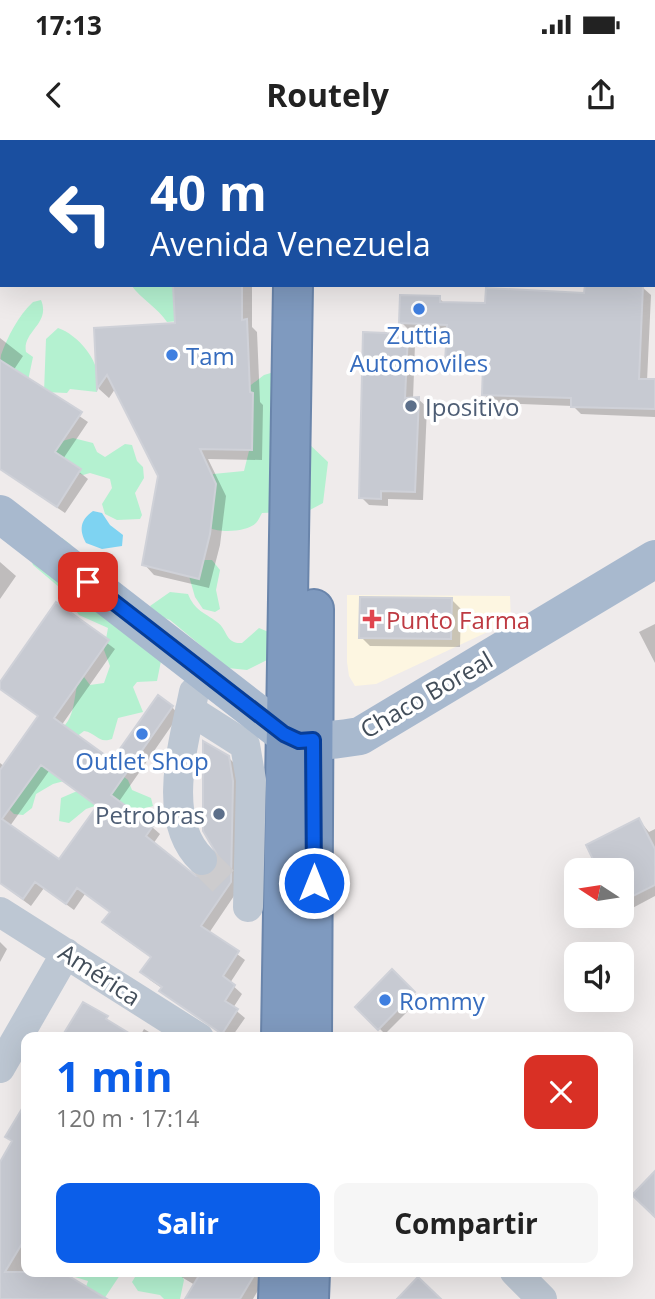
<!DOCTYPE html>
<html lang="es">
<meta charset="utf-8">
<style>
body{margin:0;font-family:"Open Sans",sans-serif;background:#f6f6f6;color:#222;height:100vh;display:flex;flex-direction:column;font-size:26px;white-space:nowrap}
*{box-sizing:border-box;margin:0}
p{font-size:23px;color:#767676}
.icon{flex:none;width:38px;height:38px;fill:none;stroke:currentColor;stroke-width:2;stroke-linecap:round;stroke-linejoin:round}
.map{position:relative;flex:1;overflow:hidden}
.side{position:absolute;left:21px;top:892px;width:612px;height:245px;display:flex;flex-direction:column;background:#fff;border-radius:14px;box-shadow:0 7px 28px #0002}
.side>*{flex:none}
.banner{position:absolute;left:0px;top:0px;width:656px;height:147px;box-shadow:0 7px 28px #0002;background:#1a4fa0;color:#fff;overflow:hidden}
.needle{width:46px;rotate:282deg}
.tools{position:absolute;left:564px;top:718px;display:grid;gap:14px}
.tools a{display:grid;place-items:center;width:70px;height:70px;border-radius:14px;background:#fff;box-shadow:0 7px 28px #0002;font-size:35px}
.pin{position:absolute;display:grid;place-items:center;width:60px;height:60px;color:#fff;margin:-30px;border-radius:14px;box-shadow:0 4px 10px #0006}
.me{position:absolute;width:77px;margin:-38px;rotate:0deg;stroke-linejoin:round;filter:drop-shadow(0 0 5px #0008)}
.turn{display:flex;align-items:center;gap:24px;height:147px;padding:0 35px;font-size:32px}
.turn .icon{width:91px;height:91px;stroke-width:2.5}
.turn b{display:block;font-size:49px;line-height:60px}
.round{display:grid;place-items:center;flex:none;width:74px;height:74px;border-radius:14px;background:#f6f6f6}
.head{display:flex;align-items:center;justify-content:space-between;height:119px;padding:0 35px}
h1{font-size:42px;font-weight:700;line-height:52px;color:#0b5ee9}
.action{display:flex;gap:14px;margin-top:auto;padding:14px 35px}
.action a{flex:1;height:80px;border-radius:14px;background:#0b5ee9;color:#fff;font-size:28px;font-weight:700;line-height:80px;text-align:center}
.action a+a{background:#f6f6f6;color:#222}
.status{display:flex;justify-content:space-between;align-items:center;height:49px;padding:0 35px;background:#fff;direction:ltr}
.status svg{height:19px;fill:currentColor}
header{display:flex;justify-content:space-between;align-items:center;height:91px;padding:0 35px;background:#fff;font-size:32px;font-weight:700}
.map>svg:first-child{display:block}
.commercial{fill:#fdf6e1}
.green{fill:#b4f1d0}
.water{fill:#7ed3f2}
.shadow{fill:#0003;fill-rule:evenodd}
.building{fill:#c7cad2;stroke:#cfd1d8;stroke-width:2;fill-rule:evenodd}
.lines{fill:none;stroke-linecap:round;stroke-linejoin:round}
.minor-tunnel{stroke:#cdccce;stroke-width:30;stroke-dasharray:30 15;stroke-linecap:butt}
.highway-casing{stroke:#6a85ab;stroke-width:42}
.minor{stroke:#bdc7d3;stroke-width:30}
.major{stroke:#a8b9ce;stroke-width:38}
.highway{stroke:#7f9abf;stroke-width:38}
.route-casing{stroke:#073d97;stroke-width:18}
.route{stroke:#0b5ee9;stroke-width:12}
.shop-dot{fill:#3f7fe0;stroke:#fff;stroke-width:2.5}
.service-dot{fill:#5c6f8a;stroke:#fff;stroke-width:2.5}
.health-dot{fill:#e0444e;stroke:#fff;stroke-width:2.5}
.labels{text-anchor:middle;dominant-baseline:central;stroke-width:7;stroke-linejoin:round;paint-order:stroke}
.shop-label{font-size:24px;fill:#366cbe;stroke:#fff}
.service-label{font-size:24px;fill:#4e5e75;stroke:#fff;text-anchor:start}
.health-label{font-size:24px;fill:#be3a42;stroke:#fff;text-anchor:start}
.street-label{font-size:24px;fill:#434e5a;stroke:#fff}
</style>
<div class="status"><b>17:13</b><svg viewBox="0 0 49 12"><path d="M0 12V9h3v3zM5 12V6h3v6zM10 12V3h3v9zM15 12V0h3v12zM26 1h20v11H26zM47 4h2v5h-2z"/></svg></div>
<header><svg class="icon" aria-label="back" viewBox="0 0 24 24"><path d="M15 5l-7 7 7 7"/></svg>Routely<svg class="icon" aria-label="share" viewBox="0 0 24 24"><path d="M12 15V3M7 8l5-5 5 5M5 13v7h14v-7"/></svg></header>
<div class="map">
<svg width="655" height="1159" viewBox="0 0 655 1159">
<rect width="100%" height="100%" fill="#efebeb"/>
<path class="commercial" d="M347,455L510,456L511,481L376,544L355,546L349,536L347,522Z"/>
<path class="green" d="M131,145H180L179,181L167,182C157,167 142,160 131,145Z
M41,160C51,184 22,191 26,212L33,217L26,250L0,249C0,239 0,223 1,215C8,196 18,176 33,162Z
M58,188C81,196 105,227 97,252L70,249L67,253L44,252L46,199Z
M274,232L308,303L328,322L323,363L308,371L262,373C260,376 259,380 256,383C247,392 220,393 210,388L205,345L213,334L244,331L249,311L247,248L264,235Z
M73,298L93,303L97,312L105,317L125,304L132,305L137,321L143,327L144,338L135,353L142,375L140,379L117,380L105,374L102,364L112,348L110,339L90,333L83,335L54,321L52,304Z
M62,398L70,404L161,521L157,541L137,542L133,547L143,572L118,578L112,599C98,604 97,593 84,591L76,597L60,590C78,576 72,553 81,533L90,545L104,543L110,526L104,510L108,488L79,475L59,447L33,425L31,420Z
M203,420H212L220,430L216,450L220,469L215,472L203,469L195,457L189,436Z
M170,452L188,454C195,471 204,472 217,482C228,490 225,504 242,503L259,488L271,493L269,519L247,530L228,528L170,480L157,475L150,466Z
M35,615L64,641L53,644L36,654L32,668L23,675L14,674L8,668Z
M119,633L128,640L132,650L151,658L153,666L134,672L101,664L86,669L69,683L59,681L61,658Z
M69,1132H122L104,1159L84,1153L88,1141L75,1137Z
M138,1132H180L184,1140L180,1159H164L160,1155L138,1151L132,1142Z"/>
<path class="water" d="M93,371L102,373L110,385L123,395L122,406L102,409L86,403C79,390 80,380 93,371Z"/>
<path class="shadow" d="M90,0H224V2H92Z
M366,0H484L486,2H366Z
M550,0H655V93L654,2Z
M174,145H252V187L257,192L260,262L263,265L262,320L208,319L226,356L220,405L209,448L154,435L144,424L160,336L115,249L109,258L99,249L96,189L177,185Z
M642,147L651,155L647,241H655V277L581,274L573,266L492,263L484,254L485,232L456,231L447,222L448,192L409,190L401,182L439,158L445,164L487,165Z
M407,195L415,204L413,259H418L427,267L423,360L388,359V366L369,365L361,357Z
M0,198L23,216L13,231L88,282L63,319L88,339L65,373L0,329Z
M0,422L16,436L0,459Z
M452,460L461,469L460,507L370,506L361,497Z
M57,465L115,509L61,586L112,622L172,567L179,575L118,663L152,687L160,694L153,704L195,738L213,736L221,718L228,617L236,625L238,750L209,793L245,820L230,843L242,854L233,868L245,878L231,898L169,858L163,849L150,840L143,832L152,818L112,790L105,782L111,773L85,754L74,770L44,748L31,766L0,743V623L5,627L40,577L7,554L0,545ZM49,631L98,667L59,722L10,686Z
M655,484V523L639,492Z
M639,680L649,692L655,689V756L625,772L621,768V730Z
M0,802L7,809L0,822Z
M392,832L420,859L385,894L358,867Z
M144,889L159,898H139Z
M23,971L26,973V1132L97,1159H0V1044L13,1003L8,997Z
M173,1132H256L264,1140L253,1159H187L195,1145Z"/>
<path class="building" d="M173,145H242V180L247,179L250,252L253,253L252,310L200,309L216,344L210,394L199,439L142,425L158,336L107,235L97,249L94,188L175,183Z
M585,145H643L639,239H655V269L571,267V258L482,255L483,224L445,223L447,185L399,183L400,155L440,156V162L485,163L486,148L584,153Z
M363,192L408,194L405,258L419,257L415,352L381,351V359L359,358Z
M0,220L82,272L55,312L81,329L57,367L0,329Z
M360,457L452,458L451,499L359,498Z
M56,462L109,500L54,578L112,620L158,555L173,566L111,655L153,686L146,696L196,736L212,734L219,718L203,691V601L229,616L233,641L231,742L201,786L239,811L223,836L235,845L225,861L238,869L222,894L159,851L162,847L140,832L151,817L102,782L110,772L77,748L66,764L35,742L23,759L0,743V630L38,576L0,549V542ZM41,625L97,666L59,719L2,679Z
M639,678L655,709V745L621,762V730H598L586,705Z
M392,829L415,852L378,890L355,867Z
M83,862L108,876L106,879L137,898H61Z
M26,962V1097L5,1132H62L107,1159H0V1022L12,1001L5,997Z
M655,1031V1077L632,1055Z
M201,1132H256L240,1159H185Z
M418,1137L441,1159H397Z"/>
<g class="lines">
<path class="minor-tunnel" d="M202,720L229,747"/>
<defs>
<path id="highway" d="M316,2V0
M281,898L293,145
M312,898L314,469
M278,1159L279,1132
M309,1159L310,1132"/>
</defs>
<use href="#highway" class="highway-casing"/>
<path class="minor" d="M654,105H655
M194,552C184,602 160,680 202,720
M190,570L245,605L251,640L248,767
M0,772L199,898
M0,928L66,813
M515,1132L542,1159"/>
<path class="major" d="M0,374L284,594C308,605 335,600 360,596L655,419"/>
<use href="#highway" class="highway"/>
</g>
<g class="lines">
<defs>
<path id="route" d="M88,442L284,594L299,601L313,600L314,743"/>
</defs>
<use href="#route" class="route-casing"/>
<use href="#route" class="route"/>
</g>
<g class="shop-dot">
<circle cx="419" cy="169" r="7"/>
<circle cx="172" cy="215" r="7"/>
<circle cx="142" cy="594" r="7"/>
<circle cx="385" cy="860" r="7"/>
</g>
<g class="service-dot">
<circle cx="411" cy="266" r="7"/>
<circle cx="219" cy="674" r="7"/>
</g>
<path class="health-dot" d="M368.5 468.5h7v7h7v7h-7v7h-7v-7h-7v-7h7z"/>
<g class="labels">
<g class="shop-label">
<text x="419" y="194">Zuttia<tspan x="419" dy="28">Automoviles</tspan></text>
<text x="186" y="215" text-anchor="start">Tam</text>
<text x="142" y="620">Outlet Shop</text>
<text x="399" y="860" text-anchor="start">Rommy</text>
</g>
<g class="service-label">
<text x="425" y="266">Ipositivo</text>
<text x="205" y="674" text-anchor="end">Petrobras</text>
</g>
<g class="health-label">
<text x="386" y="479">Punto Farma</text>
</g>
<g class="street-label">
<text transform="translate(426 554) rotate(-30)">Chaco Boreal</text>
<text transform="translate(100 834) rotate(33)">América</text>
</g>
</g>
</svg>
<div class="tools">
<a><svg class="needle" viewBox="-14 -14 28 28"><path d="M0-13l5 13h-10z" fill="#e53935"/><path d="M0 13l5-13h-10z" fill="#767676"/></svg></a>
<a><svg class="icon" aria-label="sound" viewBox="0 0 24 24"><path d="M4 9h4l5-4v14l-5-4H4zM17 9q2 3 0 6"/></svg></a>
</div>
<div class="pin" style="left:88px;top:442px;background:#d93025"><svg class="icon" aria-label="arrive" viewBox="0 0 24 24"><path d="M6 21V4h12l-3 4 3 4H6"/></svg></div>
<svg class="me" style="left:314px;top:743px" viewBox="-20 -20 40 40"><circle r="17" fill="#0b5ee9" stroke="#fff" stroke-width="3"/><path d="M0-11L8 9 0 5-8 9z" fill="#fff"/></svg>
<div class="banner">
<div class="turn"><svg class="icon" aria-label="left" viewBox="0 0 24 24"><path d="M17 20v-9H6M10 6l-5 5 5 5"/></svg><div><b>40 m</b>Avenida Venezuela</div></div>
</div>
<section class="side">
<div class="head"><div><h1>1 min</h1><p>120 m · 17:14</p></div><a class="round" style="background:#d93025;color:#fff"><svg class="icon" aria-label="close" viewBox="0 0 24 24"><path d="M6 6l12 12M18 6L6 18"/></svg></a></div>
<div class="action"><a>Salir</a><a>Compartir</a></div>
</section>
</div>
